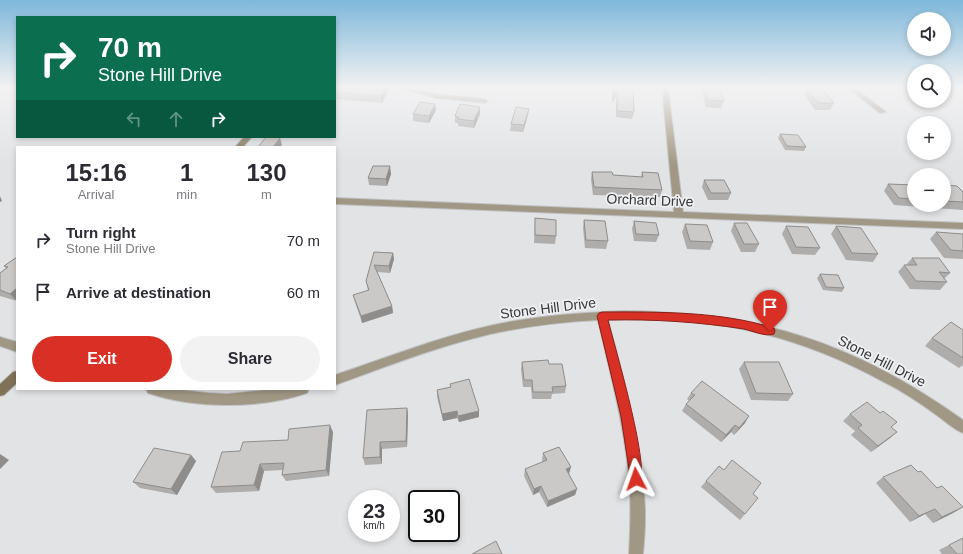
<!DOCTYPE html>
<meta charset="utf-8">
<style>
body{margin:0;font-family:Arial,sans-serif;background:#f2f2f3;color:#2b2b33;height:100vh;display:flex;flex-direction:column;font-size:15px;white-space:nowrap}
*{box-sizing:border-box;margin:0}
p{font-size:13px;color:#7c7c81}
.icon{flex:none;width:22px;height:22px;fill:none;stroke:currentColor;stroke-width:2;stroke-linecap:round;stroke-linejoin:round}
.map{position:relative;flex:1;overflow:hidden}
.details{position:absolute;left:16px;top:146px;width:320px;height:244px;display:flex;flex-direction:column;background:#fff;border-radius:0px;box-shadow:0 2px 6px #0003}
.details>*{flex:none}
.hud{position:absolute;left:16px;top:16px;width:320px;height:122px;border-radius:0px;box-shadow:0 2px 6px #0003;background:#0b6e4f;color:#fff;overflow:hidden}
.buttons{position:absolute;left:907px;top:12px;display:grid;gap:8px}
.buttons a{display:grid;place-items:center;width:44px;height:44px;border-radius:50%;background:#fff;box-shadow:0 2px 6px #0003;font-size:20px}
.speed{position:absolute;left:348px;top:490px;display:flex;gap:8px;font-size:20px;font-weight:700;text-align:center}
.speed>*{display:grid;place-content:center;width:52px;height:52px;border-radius:50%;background:#fff;box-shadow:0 2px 6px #0003;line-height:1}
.speed small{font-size:10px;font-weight:400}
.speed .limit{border:2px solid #111;border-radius:6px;background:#fff;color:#111}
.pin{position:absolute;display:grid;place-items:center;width:34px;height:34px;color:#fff;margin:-41px -17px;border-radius:50% 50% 50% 0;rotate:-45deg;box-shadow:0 0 4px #0007}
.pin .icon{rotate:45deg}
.me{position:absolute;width:44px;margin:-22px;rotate:356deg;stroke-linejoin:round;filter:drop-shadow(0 0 3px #0008)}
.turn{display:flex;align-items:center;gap:14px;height:84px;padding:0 16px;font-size:18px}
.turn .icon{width:52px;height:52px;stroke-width:2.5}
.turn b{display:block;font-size:28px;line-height:34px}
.lanes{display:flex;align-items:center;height:38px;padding:0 16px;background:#0003;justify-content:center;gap:20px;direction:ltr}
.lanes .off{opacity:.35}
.eta{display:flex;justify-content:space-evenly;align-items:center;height:68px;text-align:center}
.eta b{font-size:24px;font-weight:600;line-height:28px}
.cta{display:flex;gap:8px;margin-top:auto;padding:8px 16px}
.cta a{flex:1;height:46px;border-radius:24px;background:#d93025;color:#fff;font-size:16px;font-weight:600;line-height:46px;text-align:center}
.cta a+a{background:#f2f2f3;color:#2b2b33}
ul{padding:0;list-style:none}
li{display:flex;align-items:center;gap:12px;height:52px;padding:0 16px}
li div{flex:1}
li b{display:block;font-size:15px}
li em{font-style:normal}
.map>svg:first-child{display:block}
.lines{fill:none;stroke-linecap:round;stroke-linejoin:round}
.street-casing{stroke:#bfc1c2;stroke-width:2}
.secondary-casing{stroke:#bfc1c2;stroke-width:2}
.street{fill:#a09784;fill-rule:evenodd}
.secondary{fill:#807256;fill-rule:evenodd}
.wall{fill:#afadab}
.shaded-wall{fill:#8e8d8b}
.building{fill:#cbc9c7;stroke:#8e8d8b}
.route{fill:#d93025;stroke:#8d1f18}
.labels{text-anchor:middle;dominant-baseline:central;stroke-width:3.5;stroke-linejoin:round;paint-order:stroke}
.street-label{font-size:14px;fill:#363738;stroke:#eef0f2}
</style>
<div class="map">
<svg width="963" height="554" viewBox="0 0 963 554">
<rect width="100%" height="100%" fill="#e1e3e5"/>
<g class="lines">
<defs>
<path id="street" d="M399,88H408L436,94L485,99L488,101L485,103L436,98Z
M662,88H668L683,212L963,223V229L335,204V198L674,212Z
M848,88H855L886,112L880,113Z
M622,311C758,312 852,341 963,420V433C953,429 944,420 935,414C919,402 902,391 884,382C795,333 709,315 608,320C623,377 639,434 644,493C646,513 645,534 643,554H629C630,534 631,514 630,493C627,435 611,377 598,320C555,322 512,328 471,339C425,351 380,369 335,385V375C386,358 436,338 489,326C533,316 577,313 622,311Z
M0,337L17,342V352L0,346Z
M146,389H173L208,393L227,394L277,389H309L307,393C262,409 193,409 148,393Z"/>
<path id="secondary" d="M244,137H252L243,147H235Z
M17,371V383L4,395L0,396V384L13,372Z"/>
</defs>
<use href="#street" class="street-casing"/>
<use href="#secondary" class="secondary-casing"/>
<use href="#street" class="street"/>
<use href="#secondary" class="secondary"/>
</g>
<path class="wall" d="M335,88H389L382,103L335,99Z
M612,88H633L634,112L632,119L616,117V98H615L612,103Z
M701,88H720L724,101L721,108L706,107Z
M806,88H822L834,103L830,110H815L804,94Z
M480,107V114L474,128L458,126V123H455V116Z
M436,110L429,123L413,121V114Z
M528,115L523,132L510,131L511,124Z
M780,134L806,147L804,151L785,150L778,138Z
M592,172L613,175L641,177L642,172L662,190L660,197L593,195L591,179Z
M391,174L387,186L369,185L368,178Z
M704,180L731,193L728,200H708L702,187Z
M888,184L914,185V205H944V185L963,192V210L894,205L884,191Z
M535,218L556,236L555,244L534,243Z
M584,220L608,241L606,249L585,248L583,228Z
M634,221L659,235L656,242L634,241L632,229Z
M734,223L759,244L755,252H741L731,231Z
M685,224L713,242L710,250L687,249L682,232Z
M786,226L820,248L815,255L792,254L782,234Z
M836,226L878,254L873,262L846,260L831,234Z
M936,232L963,234V259L944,258L930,239Z
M374,252L393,253L394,259L390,273L377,272L392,306L393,313L362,323L355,302L353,295L368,291L366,281Z
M17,257V301L0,296V273L6,268L4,266Z
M912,258L950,273L944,279L947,282L940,290L910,289L898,272L904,265H906Z
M820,274L844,288L842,292L823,290L817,278Z
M963,330V365L959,368L925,346L932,338Z
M522,362L549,364L566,386L565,393L552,394L551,399H532L531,387H523L521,369Z
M744,362L793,394L788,401L751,400L739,369Z
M450,384L479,417L459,422L457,418L443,421L437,397V390L450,387Z
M691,393L745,423L734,435L731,432L721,442L682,411L686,404L689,401L687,399Z
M407,408L408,415L407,447L382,449V464L365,465L363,458Z
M850,414L892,427L890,438L871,452L851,435L855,431L843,421Z
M333,432L329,476L286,481L282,475L283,470L264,471L259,491L216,493L211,487L240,451Z
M543,453L569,474L577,489L575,495L547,507L539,492L533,495L524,476L525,469L543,462L542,460Z
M191,455L196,461L177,495L140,488L133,482Z
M918,472L937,488L963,507L953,513L933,523L925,514L910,522L876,483L883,477Z
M706,481L745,514L740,520L701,487Z
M949,545L963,554H942L939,550Z"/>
<path class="shaded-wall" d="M385,88H389L382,103L381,96Z
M616,91L615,98L612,103L613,97Z
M435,104L436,110L429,123V116Z
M480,107V114L474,128V121Z
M529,109L528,115L523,132L524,125Z
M280,138L282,145L280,147H273Z
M390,166L391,174L387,186L386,179Z
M0,196L2,201L0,202Z
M393,253L394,259L390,273L389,266Z
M17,288V301L10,294Z
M392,306L393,313L362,323L361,316Z
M407,408L408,415L407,447L406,441Z
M457,411V418L443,421L442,414Z
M479,411V417L459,422L458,416Z
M749,416L745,423L734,435L739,428Z
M330,425L333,432L329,476L326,470Z
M735,425L731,432L721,442L726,435Z
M897,432L890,438L871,452L878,446Z
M380,442L382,449V464L380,457Z
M0,454L9,460L0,469Z
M191,455L196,461L177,495L171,489Z
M260,464L264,471L259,491L254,485Z
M571,467L569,474L564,476L566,469Z
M541,486L539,492L533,495L534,489Z
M577,489L575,495L547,507L548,501Z
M963,507L953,513L933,523L942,517Z
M935,509L925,514L910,522L919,516Z"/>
<path class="building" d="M337,88H385L381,96L335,92V91Z
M613,88H633L634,112L617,111L618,92L616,91L613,97Z
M705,88H720L724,101L708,100Z
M807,88H822L834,103H818Z
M420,102L435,104L429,116L413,114Z
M460,104L480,107L474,121L458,119L459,117L455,116Z
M516,107L529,109L524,125L511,124Z
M780,134L798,135L806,147L787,146Z
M266,137H279L280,138L273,147H258Z
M373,166H390L386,179L368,178Z
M592,172H612L613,175L643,177L642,172L658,173L662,190L594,187Z
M704,180H724L731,193H711Z
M888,184L914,185V199L899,198Z
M944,185L957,186L963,192V202L944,201Z
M535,218L556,220V236L535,235Z
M584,220L605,221L608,241L586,240Z
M634,221L656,223L659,235L636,234Z
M734,223H747L759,244H744Z
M685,224L707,225L713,242L690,241Z
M786,226L808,227L820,248L796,247Z
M836,226L861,228L878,254L852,253Z
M936,232L963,234V251L951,250Z
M374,252L393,253L389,266L374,265L392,306L361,316L353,295L369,290L366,281Z
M17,257V288L10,294L0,290V273L8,267L4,266Z
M912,258H939L950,273L939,272L947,282L916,281L904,265H917Z
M820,274L838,275L844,288L826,287Z
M951,322L963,330V358L932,338Z
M548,360L549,364H562L566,386L552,387L553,392H533L532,380H524L522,362Z
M744,362H779L793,394L756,393Z
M469,379L479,411L458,416L457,411L442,414L437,390L451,387L450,384Z
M702,381L749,416L739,428L735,425L726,435L686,404L695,395L691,393Z
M867,402L880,413L883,411L897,422L891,427L897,432L878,446L858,428L862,425L850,414Z
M407,408L406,441L380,442V457L363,458L367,410Z
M330,425L326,470L282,475L284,463L260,464L254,485L211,487L222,452L240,451L243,442L288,440L289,429Z
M559,447L571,467L566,469L577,489L548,501L541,486L534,489L525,469L547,460L543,453Z
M154,448L191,455L171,489L133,482Z
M732,460L761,483L753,494L758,498L745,514L706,481L719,466L724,470Z
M911,465L918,472L921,471L937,488L942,486L963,507L942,517L935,509L919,516L883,477Z
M963,538V554H957L949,545Z
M496,541L502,554H472Z"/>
<linearGradient id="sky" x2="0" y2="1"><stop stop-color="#7eb8da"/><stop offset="0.53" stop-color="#f2f2f3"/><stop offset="1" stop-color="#f2f2f3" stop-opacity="0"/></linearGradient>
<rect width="963" height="165" fill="url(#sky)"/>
<path class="route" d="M602,312C659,312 719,311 774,328L775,331L774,334C766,337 752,331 744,329C698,322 654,319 608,320C615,348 649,462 640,483L636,485L631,483L621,416L597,316L599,313Z"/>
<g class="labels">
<g class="street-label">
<text transform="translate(650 200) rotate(2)">Orchard Drive</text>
<text transform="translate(548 308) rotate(-7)">Stone Hill Drive</text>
<text transform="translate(882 361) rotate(27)">Stone Hill Drive</text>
</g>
</g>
</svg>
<div class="buttons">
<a><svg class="icon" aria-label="sound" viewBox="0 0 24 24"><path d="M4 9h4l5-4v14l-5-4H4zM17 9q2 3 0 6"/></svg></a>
<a><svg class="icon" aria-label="search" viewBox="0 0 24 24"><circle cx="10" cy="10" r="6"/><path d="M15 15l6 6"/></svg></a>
<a>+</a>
<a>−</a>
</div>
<div class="speed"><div>23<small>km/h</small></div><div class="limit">30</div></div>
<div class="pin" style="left:770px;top:331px;background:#d93025"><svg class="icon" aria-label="arrive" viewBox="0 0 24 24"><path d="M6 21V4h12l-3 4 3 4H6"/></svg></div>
<svg class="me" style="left:636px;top:479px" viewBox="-20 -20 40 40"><path d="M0-17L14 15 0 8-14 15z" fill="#d93025" stroke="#fff" stroke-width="4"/></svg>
<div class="hud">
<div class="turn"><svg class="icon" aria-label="right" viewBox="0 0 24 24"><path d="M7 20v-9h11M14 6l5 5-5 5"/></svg><div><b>70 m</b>Stone Hill Drive</div></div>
<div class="lanes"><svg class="icon off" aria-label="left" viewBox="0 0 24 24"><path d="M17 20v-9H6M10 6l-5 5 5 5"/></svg><svg class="icon off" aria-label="ahead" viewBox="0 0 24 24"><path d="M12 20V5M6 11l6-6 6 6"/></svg><svg class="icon" aria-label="right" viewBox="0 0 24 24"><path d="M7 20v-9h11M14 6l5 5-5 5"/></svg></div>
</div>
<section class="details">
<div class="eta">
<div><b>15:16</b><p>Arrival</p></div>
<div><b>1</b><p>min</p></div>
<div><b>130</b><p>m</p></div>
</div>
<ul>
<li><svg class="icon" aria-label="right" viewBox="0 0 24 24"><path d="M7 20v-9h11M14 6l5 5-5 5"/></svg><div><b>Turn right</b><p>Stone Hill Drive</p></div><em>70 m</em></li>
<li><svg class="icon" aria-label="arrive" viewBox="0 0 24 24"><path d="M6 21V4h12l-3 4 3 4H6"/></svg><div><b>Arrive at destination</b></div><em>60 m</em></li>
</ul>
<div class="cta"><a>Exit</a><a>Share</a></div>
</section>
</div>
